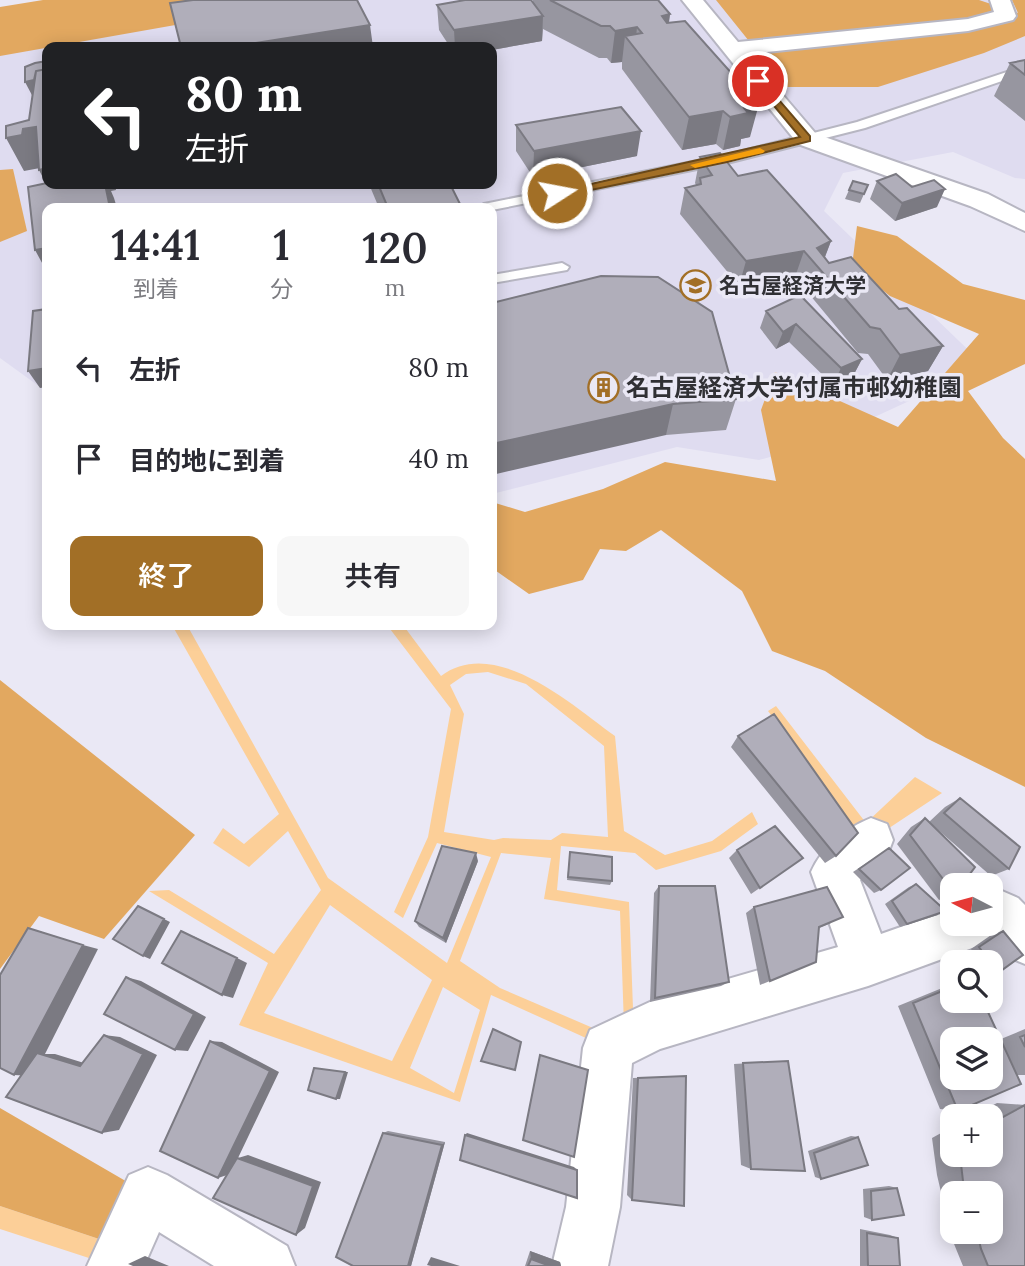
<!DOCTYPE html>
<html lang="ja">
<meta charset="utf-8">
<style>
body{margin:0;font-family:Lora,"Noto Sans JP",serif;background:#f7f7f7;color:#2b2b33;height:100vh;display:flex;flex-direction:column;font-size:26px;white-space:nowrap}
*{box-sizing:border-box;margin:0}
p{font-size:23px;color:#7c7c81}
.icon{flex:none;width:38px;height:38px;fill:none;stroke:currentColor;stroke-width:2;stroke-linecap:round;stroke-linejoin:round}
.map{position:relative;flex:1;overflow:hidden}
.panel{position:absolute;left:42px;top:203px;width:455px;height:427px;display:flex;flex-direction:column;background:#fff;border-radius:14px;box-shadow:0 4px 18px #0003}
.panel>*{flex:none}
.guide{position:absolute;left:42px;top:42px;width:455px;height:147px;border-radius:14px;box-shadow:0 4px 18px #0003;background:#202124;color:#fff;overflow:hidden}
.needle{width:46px;rotate:276deg}
.tools{position:absolute;left:940px;top:873px;display:grid;gap:14px}
.tools a{display:grid;place-items:center;width:63px;height:63px;border-radius:14px;background:#fff;box-shadow:0 4px 18px #0003;font-size:35px}
.pin{position:absolute;display:grid;place-items:center;width:60px;height:60px;color:#fff;margin:-30px;border:4px solid #fff;border-radius:50%;box-shadow:0 2px 7px #0007}
.me{position:absolute;width:77px;margin:-38px;rotate:79deg;stroke-linejoin:round;filter:drop-shadow(0 0 5px #0008)}
.turn{display:flex;align-items:center;gap:24px;height:147px;padding:0 28px;font-size:32px}
.turn .icon{width:91px;height:91px;stroke-width:2.5}
.turn b{display:block;font-size:49px;line-height:60px}
.eta{display:flex;justify-content:space-evenly;align-items:center;height:119px;text-align:center}
.eta b{font-size:42px;font-weight:600;line-height:49px}
.primary-button{display:flex;gap:14px;margin-top:auto;padding:14px 28px}
.primary-button a{flex:1;height:80px;border-radius:14px;background:#a26f26;color:#fff;font-size:28px;font-weight:600;line-height:80px;text-align:center}
.primary-button a+a{background:#f7f7f7;color:#2b2b33}
ul{padding:0;list-style:none}
li{display:flex;align-items:center;gap:21px;height:91px;padding:0 28px}
li div{flex:1}
li b{display:block;font-size:26px}
li em{font-style:normal}
.map>svg:first-child{display:block}
.built{fill:#dfdcf0;fill-rule:evenodd}
.green{fill:#fccf98;fill-rule:evenodd}
.forest{fill:#e2a860}
.lines{fill:none;stroke-linecap:round;stroke-linejoin:round}
.service-casing{stroke:#b7b6c2;stroke-width:4}
.minor-casing{stroke:#b7b6c2;stroke-width:4}
.service{fill:#fff;fill-rule:evenodd}
.minor{fill:#fff;fill-rule:evenodd}
.wall{fill:#9796a0;fill-rule:evenodd}
.shaded-wall{fill:#7b7a82}
.building{fill:#b0aeba;stroke:#7b7a82;stroke-width:2;fill-rule:evenodd}
.route{fill:#a26f26;stroke:#694819;stroke-width:2}
.slow{fill:#f59e0b}
.labels{text-anchor:middle;dominant-baseline:central;stroke-width:7;stroke-linejoin:round;paint-order:stroke}
.far-poi-label{font-size:21px;font-weight:bold;fill:#303034;stroke:#eae8f5;text-anchor:start}
.poi-label{font-size:24px;font-weight:bold;fill:#303034;stroke:#eae8f5;text-anchor:start}
</style>
<div class="map">
<svg width="1025" height="1266" viewBox="0 0 1025 1266">
<rect width="100%" height="100%" fill="#eae8f5"/>
<path class="built" d="M67,0H1025V179L1015,178L953,152L843,173L824,211L985,366L816,444L759,460L677,447L492,494V208H47V392L0,358V12ZM47,47H492V184H47Z"/>
<path class="green" d="M172,625H187L328,878L447,963L491,857L437,843L403,918L394,912L428,837L451,709L387,625H403L441,676C495,635 572,705 615,736L624,831L665,855L712,841L752,812L758,824L721,851L656,870L635,853L561,846L557,890L629,902L634,1035L608,1048L491,995L460,1102L239,1025L268,963L149,891L169,890L274,954L321,890L288,831L249,867L213,843L223,828L244,844L279,814ZM488,672L526,684L604,746L608,837L562,833L551,840L503,838L494,840L444,832L464,714L450,685L466,674ZM501,853L551,858L544,899L620,911L624,1026L607,1034L500,988L460,961ZM330,905L432,980L392,1061L264,1013ZM443,987L480,1010L454,1093L410,1068Z
M776,706L866,823L915,777L942,793L871,840L855,830L768,711Z
M0,1206L123,1247L92,1259L0,1229Z"/>
<path class="forest" d="M43,0H290L198,21L0,56V7Z
M716,0H979L1018,13L1012,0H1025V36L984,53L878,87H786Z
M13,169L27,231L0,242V170Z
M857,226L897,236L963,284L1025,300V364L968,391L1003,438L1025,459V787L926,738L825,671L772,651L742,591L661,530L626,551L600,549L583,580L529,594L492,568V502L525,512L603,489L665,462L776,481L761,410L775,372L898,427L979,334L890,296L852,266Z
M0,680L195,835L104,939L39,916L0,969Z
M0,1108L148,1194L123,1247L0,1206Z"/>
<g class="lines">
<defs>
<path id="service" d="M1025,66V73L865,128L727,163L492,210L477,208L484,204L727,155L857,122Z
M562,263L569,267L567,270L492,283V275Z"/>
<path id="minor" d="M682,0H703L738,42L968,19L994,12L990,0H1010L1016,16L1013,20L968,31L748,54L816,134L988,194L1025,213V231L970,206L798,144Z
M871,818L887,824L893,840L887,856L860,880L881,934L952,909V924H990V894L1002,891L1018,898L1025,905V964L1008,957L994,940L868,986L660,1049L632,1063L620,1207L608,1266H552L566,1207L583,1048L590,1030L652,1001L838,947L811,872C822,847 846,828 871,818Z
M148,1167L167,1175L287,1246L295,1266H214L159,1232L144,1266H87L129,1175Z"/>
</defs>
<use href="#service" class="service-casing"/>
<use href="#minor" class="minor-casing"/>
<use href="#service" class="service"/>
<use href="#minor" class="minor"/>
</g>
<path class="wall" d="M460,0H531L533,3V0H658L670,14L669,23L750,137L741,139L740,146L723,150L716,144L682,150L622,69V62L611,63L607,58H599L543,29L542,41L492,50V47H450L439,30L437,5L460,1Z
M1025,60V121L994,96L1010,63Z
M516,125L637,156L533,177L516,151Z
M700,157L738,176L831,241L825,257L829,263L899,309L943,346L928,371L887,380L868,354L858,353L795,277L739,286L680,214L685,188L696,185L695,183Z
M877,181L937,207L895,221L870,199Z
M369,184H450L462,208H379Z
M868,185L860,203L845,199L849,190Z
M800,295L862,359L853,376L833,385L789,342L776,349L760,328L766,311Z
M492,303L736,399L726,430L666,435Z
M738,736L836,856L825,863L731,747Z
M960,798L1009,869L991,876L929,822L945,807Z
M925,818L952,886V895L939,900L897,844L911,827Z
M889,848L881,890L874,893L853,872Z
M737,850L803,858L751,894L729,858Z
M570,852L612,881L610,885L567,880Z
M478,861L446,943L419,927L415,921Z
M916,884L938,915L900,927L885,904L909,887Z
M659,886L729,982L721,986L650,1002L654,893Z
M754,907L831,923L819,928L816,962L760,985L746,913Z
M1003,931L998,973L990,975V962H980L971,949L994,933Z
M952,984V1001L958,1111L940,1109L898,1006Z
M1025,1029V1075H1017L1001,1039Z
M788,1061L751,1169L741,1165L734,1064Z
M686,1076L632,1200L627,1195L633,1078Z
M997,1103L1025,1105V1266H963L952,1239L937,1175L932,1138L952,1127V1155H990V1116H972ZM952,1194H990V1232H952Z
M388,1131L445,1142L411,1266H353L383,1133Z
M851,1136L858,1137L821,1179L815,1177L808,1151Z
M889,1186L897,1188L872,1220L864,1217L863,1189Z
M860,1229L890,1235L898,1238L900,1266H860Z
M530,1251L560,1262L561,1266H525Z"/>
<path class="shaded-wall" d="M670,14L665,46L662,16Z
M543,16L542,41L492,50V47H455L454,30Z
M370,25L373,47H230Z
M637,27L635,49L625,36L622,62L611,63L615,31Z
M47,78L34,99L25,82Z
M759,104L750,137L741,139L740,146L723,150L730,117L744,108Z
M723,111L716,144L682,150L689,117Z
M36,127L40,168L24,171L6,138L23,129Z
M641,131L637,156L533,177L534,151Z
M47,168V184H115L116,190L111,191L114,198L117,208L56,203L39,170Z
M945,189L937,207L895,221L902,203Z
M831,241L821,267L817,248Z
M47,248V272L35,250Z
M804,251L795,277L739,286L746,261Z
M492,268H493V301H492Z
M796,324L789,342L776,349L783,332Z
M943,346L928,371L887,380L900,355Z
M862,359L853,376L833,385L841,368Z
M47,368V387L40,388L28,371Z
M673,404L666,435L492,475V444Z
M476,853L478,861L446,943L443,938Z
M164,919L170,922L150,959L143,956Z
M193,936L247,963L233,998L222,995Z
M83,945L98,949L45,1054H55L97,1067L80,1066L33,1076L14,1075Z
M126,977L141,981L206,1017L188,1051L175,1050Z
M104,1035L120,1037L157,1055L119,1130L102,1133Z
M210,1041L222,1042L279,1072L238,1158L248,1155L321,1182L305,1228L296,1235L230,1174L218,1178Z
M345,1072H348L340,1099H336Z
M467,1133L574,1167L577,1170L465,1135Z
M445,1142L411,1266H408L442,1145Z
M530,1251L560,1262L561,1266H550L531,1259Z
M145,1256L169,1266H133L128,1264Z
M431,1257L460,1266H431L427,1265Z"/>
<path class="building" d="M193,0H357L370,25L230,47H181L170,3Z
M465,0H531L543,16L454,30L437,5Z
M550,0H658L670,14L662,16L667,23L685,21L759,104L744,108L748,113L730,117L723,111L689,117L625,36L642,33L637,27L615,31L610,26H601Z
M1025,60V75L1010,63Z
M47,61V69L36,71L34,80L25,82V67L35,63Z
M47,69V168L39,170L36,127L23,129L22,135L6,138V126L29,120L36,71Z
M621,107L641,131L534,151L516,125Z
M720,153L738,176L767,170L831,241L817,248L829,263L851,257L899,309L907,308L943,346L900,355L880,329L870,327L804,251L746,261L685,188L701,184L700,178L712,175L700,157Z
M896,174L912,187L934,180L945,189L902,203L877,181Z
M853,181L868,185L864,194L849,190Z
M47,183V184H105L110,208H47V248L35,250L28,187Z
M378,184H450L462,208H388Z
M601,276L658,277L712,312L736,399L673,404L492,444V303Z
M800,295L862,359L841,368L796,324L783,332L766,311Z
M47,309V368L28,371L33,311Z
M774,714L858,833L836,856L738,736Z
M960,798L1020,847L1009,869L944,813Z
M925,818L975,867L961,886H952V891L910,835Z
M775,826L803,858L760,888L737,850Z
M442,846L476,853L443,938L415,921Z
M889,848L910,868L881,890L859,869Z
M570,852L612,857V881L568,877Z
M916,884L946,911L907,924L892,901Z
M659,886H715L729,982L655,998Z
M827,887L843,917L819,927L816,962L770,981L754,907Z
M138,906L164,919L143,956L113,939Z
M28,928L83,945L14,1075L0,1068V975Z
M181,931L237,958L222,995L162,963Z
M1003,931L1023,955L998,973L979,947Z
M126,977L194,1014L175,1050L104,1014Z
M952,987V1001H983L1021,1084L958,1111L913,1003ZM952,1040H990V1078H952Z
M493,1029L521,1042L515,1070L481,1061Z
M104,1035L143,1054L102,1133L6,1097L37,1053L80,1066Z
M1025,1035V1047L1020,1037Z
M210,1041L270,1071L218,1178L160,1151Z
M540,1055L588,1070L574,1157L523,1140Z
M788,1061L805,1171L751,1169L743,1063Z
M314,1068L345,1072L336,1099L308,1090Z
M686,1076L684,1206L632,1200L638,1078Z
M1025,1105V1266H988L981,1249L977,1232H990V1194H967L963,1181L960,1155H990V1124Z
M383,1133L442,1145L408,1266H353L336,1257Z
M465,1135L577,1170V1198L460,1160Z
M858,1137L868,1165L821,1179L814,1153Z
M237,1158L313,1186L296,1235L213,1198Z
M897,1188L904,1215L872,1220L871,1191Z
M867,1233L898,1238L900,1266H868Z
M531,1259L550,1266H528Z"/>
<path class="route" d="M755,79H761L810,136V141L727,162L557,197L551,193L800,137L755,83Z"/>
<path class="slow" d="M760,148L765,151L763,153L695,168L690,165Z"/>
<defs>
<symbol id="university-ring" viewBox="-11 -11 22 22"><circle r="9.5" fill="#eae8f5" stroke="#a26f26" stroke-width="1.5"/><path d="M0-5L7-2L0 1L-7-2ZM-4 1L0 2.5L4 1V4Q0 6-4 4Z" fill="#a26f26"/></symbol>
<symbol id="building-ring" viewBox="-11 -11 22 22"><circle r="9.5" fill="#eae8f5" stroke="#a26f26" stroke-width="1.5"/><path d="M-4-6H4V6H1V3H-1V6H-4ZM-2.5-4.3h1.7v1.8h-1.7ZM.8-4.3h1.7v1.8H.8ZM-2.5-1h1.7V.8h-1.7ZM.8-1h1.7V.8H.8Z" fill="#a26f26"/></symbol>
</defs>
<g fill-rule="evenodd">
<use href="#university-ring" x="678" y="268" width="35" height="35"/>
<use href="#building-ring" x="586" y="370" width="35" height="35"/>
</g>
<g class="labels">
<g class="far-poi-label">
<text x="719" y="285">名古屋経済大学</text>
</g>
<g class="poi-label">
<text x="626" y="387">名古屋経済大学付属市邨幼稚園</text>
</g>
</g>
</svg>
<div class="tools">
<a><svg class="needle" viewBox="-14 -14 28 28"><path d="M0-13l5 13h-10z" fill="#e53935"/><path d="M0 13l5-13h-10z" fill="#7c7c81"/></svg></a>
<a><svg class="icon" aria-label="search" viewBox="0 0 24 24"><circle cx="10" cy="10" r="6"/><path d="M15 15l6 6"/></svg></a>
<a><svg class="icon" aria-label="layers" viewBox="0 0 24 24"><path d="M12 4l9 5-9 5-9-5zM3 14l9 5 9-5"/></svg></a>
<a>+</a>
<a>−</a>
</div>
<div class="pin" style="left:758px;top:81px;background:#d93025"><svg class="icon" aria-label="arrive" viewBox="0 0 24 24"><path d="M6 21V4h12l-3 4 3 4H6"/></svg></div>
<svg class="me" style="left:557px;top:193px" viewBox="-20 -20 40 40"><circle r="17" fill="#a26f26" stroke="#fff" stroke-width="3"/><path d="M0-11L8 9 0 5-8 9z" fill="#fff"/></svg>
<div class="guide">
<div class="turn"><svg class="icon" aria-label="left" viewBox="0 0 24 24"><path d="M17 20v-9H6M10 6l-5 5 5 5"/></svg><div><b>80 m</b>左折</div></div>
</div>
<section class="panel">
<div class="eta">
<div><b>14:41</b><p>到着</p></div>
<div><b>1</b><p>分</p></div>
<div><b>120</b><p>m</p></div>
</div>
<ul>
<li><svg class="icon" aria-label="left" viewBox="0 0 24 24"><path d="M17 20v-9H6M10 6l-5 5 5 5"/></svg><div><b>左折</b></div><em>80 m</em></li>
<li><svg class="icon" aria-label="arrive" viewBox="0 0 24 24"><path d="M6 21V4h12l-3 4 3 4H6"/></svg><div><b>目的地に到着</b></div><em>40 m</em></li>
</ul>
<div class="primary-button"><a>終了</a><a>共有</a></div>
</section>
</div>
